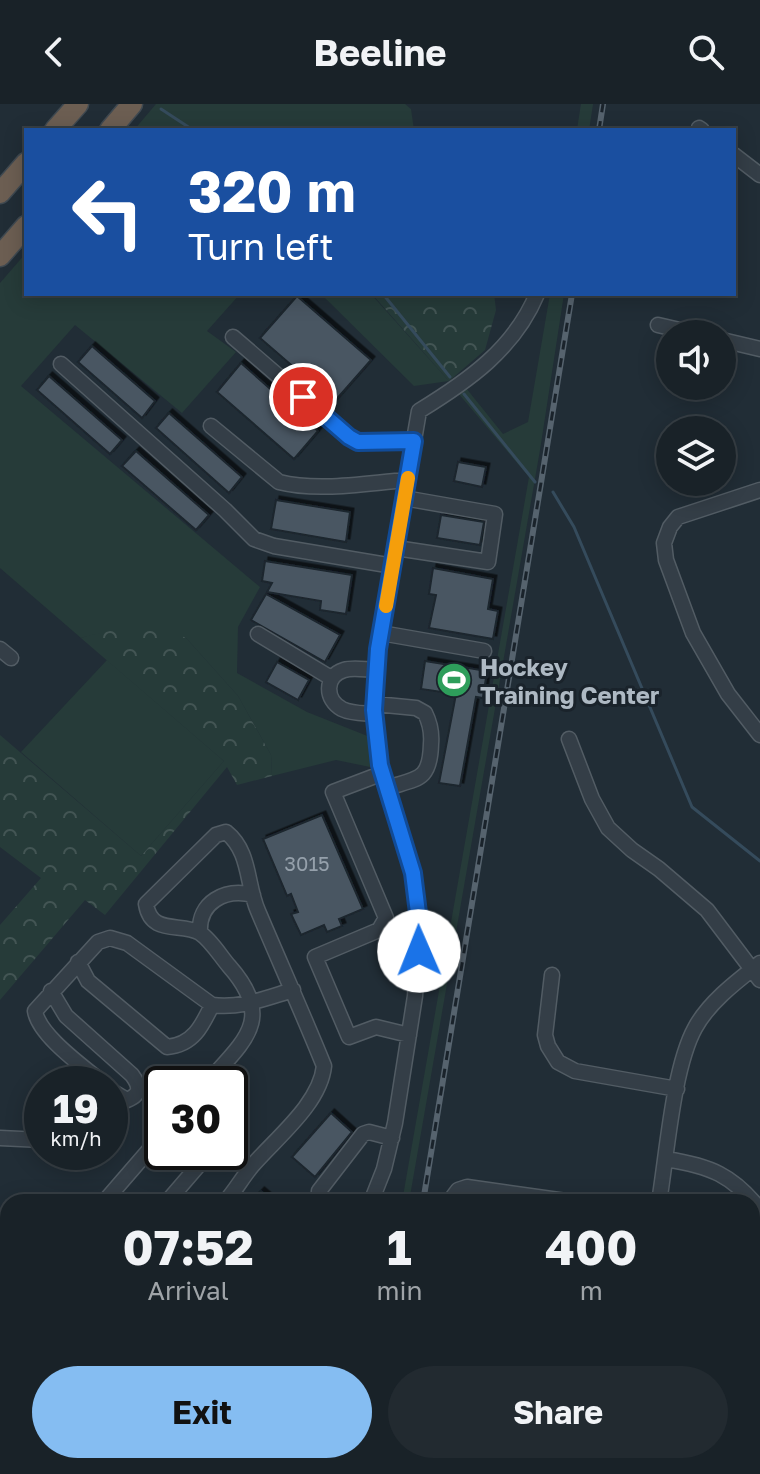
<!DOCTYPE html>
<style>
body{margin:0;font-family:"Golos Text",sans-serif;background:#222a30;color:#f1f3f6;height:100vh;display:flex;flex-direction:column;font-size:30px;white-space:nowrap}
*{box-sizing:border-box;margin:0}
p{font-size:26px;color:#9fa4a8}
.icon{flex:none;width:44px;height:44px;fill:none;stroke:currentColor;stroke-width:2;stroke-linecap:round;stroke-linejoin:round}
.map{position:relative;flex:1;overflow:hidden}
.panel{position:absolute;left:0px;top:1090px;width:760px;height:280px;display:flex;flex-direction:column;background:#192228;border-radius:24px 24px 0 0;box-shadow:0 4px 20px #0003,0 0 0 2px #373f45}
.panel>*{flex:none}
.hud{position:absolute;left:24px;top:24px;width:712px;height:168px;border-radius:0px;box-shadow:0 4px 20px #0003,0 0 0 2px #373f45;background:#1a4fa0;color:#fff;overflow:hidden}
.controls{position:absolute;left:656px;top:216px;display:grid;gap:16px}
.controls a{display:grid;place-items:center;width:80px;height:80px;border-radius:50%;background:#192228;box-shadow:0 4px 20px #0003,0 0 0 2px #373f45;font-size:40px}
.speed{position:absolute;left:24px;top:962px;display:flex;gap:16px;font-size:40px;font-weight:700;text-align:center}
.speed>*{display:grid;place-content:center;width:104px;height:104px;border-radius:50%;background:#192228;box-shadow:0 4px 20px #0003,0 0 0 2px #373f45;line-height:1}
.speed small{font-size:20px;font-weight:400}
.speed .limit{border:4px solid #111;border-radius:12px;background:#fff;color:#111}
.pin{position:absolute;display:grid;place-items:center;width:68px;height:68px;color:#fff;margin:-34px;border:4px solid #fff;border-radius:50%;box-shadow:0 2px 8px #0007}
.me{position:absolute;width:88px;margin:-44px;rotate:359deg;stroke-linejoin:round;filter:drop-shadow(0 0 6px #0008)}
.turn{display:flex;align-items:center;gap:28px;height:168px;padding:0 32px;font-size:36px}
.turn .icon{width:104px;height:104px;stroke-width:2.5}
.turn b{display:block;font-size:56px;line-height:68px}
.eta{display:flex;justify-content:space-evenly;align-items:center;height:136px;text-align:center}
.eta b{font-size:48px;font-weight:700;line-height:56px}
.primary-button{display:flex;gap:16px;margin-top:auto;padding:16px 32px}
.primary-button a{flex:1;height:92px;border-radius:48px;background:#85bdf2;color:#111;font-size:32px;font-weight:700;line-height:92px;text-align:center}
.primary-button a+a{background:#222a30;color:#f1f3f6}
header{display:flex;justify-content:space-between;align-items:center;height:104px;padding:0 32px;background:#192228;font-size:36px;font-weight:700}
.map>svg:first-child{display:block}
.green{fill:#263b39}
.forest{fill:url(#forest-crowns)}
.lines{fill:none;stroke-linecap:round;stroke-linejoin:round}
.stream{stroke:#354b5c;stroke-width:3}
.building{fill:#495762;stroke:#1c252d;stroke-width:2;filter:url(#shadow)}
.minor-casing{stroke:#525c64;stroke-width:17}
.major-casing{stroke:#414a53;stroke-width:21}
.highway-casing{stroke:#3f4951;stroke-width:23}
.minor{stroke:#343e47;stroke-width:14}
.major{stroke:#525d67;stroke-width:18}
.highway{stroke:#6c5e52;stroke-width:20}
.rail-casing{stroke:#56636e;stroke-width:6}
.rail{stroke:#1a232b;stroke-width:3;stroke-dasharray:9;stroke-linecap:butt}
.route-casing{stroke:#114b97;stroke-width:20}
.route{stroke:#1a73e8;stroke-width:14}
.slow{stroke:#f59e0b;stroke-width:14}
.labels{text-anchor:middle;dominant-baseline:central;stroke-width:6;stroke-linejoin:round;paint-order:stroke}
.number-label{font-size:20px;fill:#95a0ab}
.poi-label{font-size:24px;font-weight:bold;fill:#aeb9c3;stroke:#1a232b;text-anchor:start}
</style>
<header><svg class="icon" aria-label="back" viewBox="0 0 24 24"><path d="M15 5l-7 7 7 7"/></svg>Beeline<svg class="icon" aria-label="search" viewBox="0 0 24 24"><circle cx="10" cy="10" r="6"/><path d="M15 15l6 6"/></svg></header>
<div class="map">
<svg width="760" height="1370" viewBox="0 0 760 1370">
<defs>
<pattern id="forest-crowns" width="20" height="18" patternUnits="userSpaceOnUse" patternTransform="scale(2)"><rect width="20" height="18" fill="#263b39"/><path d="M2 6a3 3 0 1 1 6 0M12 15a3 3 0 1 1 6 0" fill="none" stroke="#435554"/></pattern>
<filter id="shadow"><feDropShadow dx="3.5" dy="-3.5" stdDeviation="0" flood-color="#0009"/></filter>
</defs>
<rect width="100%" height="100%" fill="#212d36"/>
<path class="green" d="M156,0H405L411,5L414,26H134Z
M26,149V190H240L207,227L236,248L182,309L75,221L21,282L260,483L238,523L237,569L307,608L370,633L375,664L336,656L272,672L271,651L238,592L186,534C151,530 116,523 81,534L0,464V179Z
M321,190H371L449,277L414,282Z
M550,190H564L540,346L409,1098H402L529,373L458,289L466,284L503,330L528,318Z
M107,556L224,657L141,752L21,648Z
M0,1264L8,1269V1362H90L84,1370H0Z"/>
<path class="forest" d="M581,0H593L589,26H577Z
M372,190H494L496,206L485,246L449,277Z
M155,520L186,534L238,592L271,651L272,672L237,681L227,663L105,811L85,796L0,896V821L41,774L0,743V631L141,752L224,657L81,534C105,526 131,525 155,520Z"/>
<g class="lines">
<path class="stream" d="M161,5L193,26
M383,190L450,273
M464,290L535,378
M553,388L574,423L692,703L760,757"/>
</g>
<path class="building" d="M297,192L371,256L334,298L260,234Z
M92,242L155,297L142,314L78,258Z
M241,259L318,327L294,355L217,288Z
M49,272L122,336L110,350L37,286Z
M169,309L242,373L229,389L156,324Z
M136,347L209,411L196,426L122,362Z
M458,358L486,363L482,383L454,377Z
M276,396L350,408L346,438L271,425Z
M441,411L484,418L480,441L437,434Z
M265,457L352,471L346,510L320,506L321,497L267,488L272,479L262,477Z
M433,464L493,475L488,505L498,507L493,535L429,524L436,491L429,490Z
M266,490L340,531L325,558L251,516Z
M425,557L487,567L483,594L476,593L460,682L439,679L456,590L421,585Z
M277,558L309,576L298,596L266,578Z
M322,711L363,805L339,815L342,822L327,828L324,821L301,831L291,810L298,808L291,790L287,792L263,735Z
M331,1009L352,1028L315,1073L292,1053Z
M261,1087L274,1098H251Z
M302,1362H333V1370H317Z"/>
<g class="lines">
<defs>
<path id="minor" d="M699,24L702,26
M734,51L760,71
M658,221L697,230
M233,233L349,333L358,338L414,337
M722,236L760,245
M61,260L225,406L254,435L274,442L393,462
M211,322L279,378C319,388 366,379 407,376
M760,386L678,413L670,423L664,439L666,456L693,529L728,590L760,631
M396,444L488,458L495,410L404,394
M381,529L484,547
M258,530L331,574
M0,545L11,554
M375,600L416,604L425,609C430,619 432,629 431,640C430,677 418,674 387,684
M375,610C364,609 352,610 342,605C325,596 324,572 344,566C354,563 366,566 377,566
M569,635L592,695L608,724L632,746L659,765L707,806L760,876
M383,669L333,688L386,814L379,826L315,853L349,933L376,923L409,931
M200,829C198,798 225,784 253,791
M78,858L88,877L167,943C193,941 202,922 212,901
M552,871L545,931L548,942L558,958L575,967L677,985
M51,887L66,912L132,971C140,982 142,990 127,996L110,986
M104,980C84,963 39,932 35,907L98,838L110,834L127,839L212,901C240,905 266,894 293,886
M206,980C244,937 276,915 229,862C221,853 211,836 200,829C181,818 151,832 146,800L216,731L226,728C251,748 246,780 258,807C280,859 303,910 324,962C320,1000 276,1034 252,1062C242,1074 235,1087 225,1098
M0,1034L42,1036
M228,1048L248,1066
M666,1055C710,1062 733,1071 760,1106
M104,1098L162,1031
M167,1098L210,1048
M318,1098L319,1087L363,1030L369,1028L392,1034
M371,1098L384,1065L395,1019L415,892L420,825L413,769L380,661L374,606L378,545L419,307C468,277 514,245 537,190
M449,1098L458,1086L467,1083L573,1098
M659,1098C667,1050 673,964 695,924C709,898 737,877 760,859
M0,1176L8,1165
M0,1208L8,1213
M752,1322L760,1321
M582,1362L583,1366
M675,1362L678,1370
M96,1370L101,1362
M185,1370L189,1362"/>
<path id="major" d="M0,1254L8,1260
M161,1362L174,1370"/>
<path id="highway" d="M55,26L78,0
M110,26L132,0
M0,89L26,59
M0,152L26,122"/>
</defs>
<use href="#minor" class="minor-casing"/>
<use href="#major" class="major-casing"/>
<use href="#highway" class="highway-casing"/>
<use href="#minor" class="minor"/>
<use href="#major" class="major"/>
<use href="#highway" class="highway"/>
<defs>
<path id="rail" d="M599,26L603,0
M423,1098L572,190
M378,1370L379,1362"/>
</defs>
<use href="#rail" class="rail-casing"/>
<use href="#rail" class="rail"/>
</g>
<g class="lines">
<defs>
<path id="route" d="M303,293L349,333L358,338L414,337L378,545L374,606L380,661L413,769L420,825L419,847"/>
</defs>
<use href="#route" class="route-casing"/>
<use href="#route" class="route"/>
<path class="slow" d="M386,502L408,374"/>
</g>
<defs>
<symbol id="stadium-disc" viewBox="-11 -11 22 22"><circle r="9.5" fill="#2e9e5b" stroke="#1a232b"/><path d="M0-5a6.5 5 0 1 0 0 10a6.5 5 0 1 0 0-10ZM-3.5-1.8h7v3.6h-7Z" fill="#fff"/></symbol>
</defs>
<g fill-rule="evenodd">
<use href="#stadium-disc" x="434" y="556" width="40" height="40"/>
</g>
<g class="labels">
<g class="number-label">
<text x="307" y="759">3015</text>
</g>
<g class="poi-label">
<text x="480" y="562">Hockey<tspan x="480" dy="28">Training Center</tspan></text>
</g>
</g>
</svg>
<div class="controls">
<a><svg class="icon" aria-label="sound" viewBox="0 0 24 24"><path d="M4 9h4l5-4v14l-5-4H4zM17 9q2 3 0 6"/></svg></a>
<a><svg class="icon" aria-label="layers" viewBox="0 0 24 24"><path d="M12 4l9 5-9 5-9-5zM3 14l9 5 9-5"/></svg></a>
</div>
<div class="speed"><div>19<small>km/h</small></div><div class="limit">30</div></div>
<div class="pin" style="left:303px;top:293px;background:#d93025"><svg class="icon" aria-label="arrive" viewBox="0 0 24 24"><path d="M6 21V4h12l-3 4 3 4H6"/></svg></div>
<svg class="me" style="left:419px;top:847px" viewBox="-20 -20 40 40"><circle r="19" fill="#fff"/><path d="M0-13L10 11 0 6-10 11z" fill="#1a73e8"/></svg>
<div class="hud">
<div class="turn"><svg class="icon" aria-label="left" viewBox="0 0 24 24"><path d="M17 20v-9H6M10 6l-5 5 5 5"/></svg><div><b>320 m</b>Turn left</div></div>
</div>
<section class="panel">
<div class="eta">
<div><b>07:52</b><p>Arrival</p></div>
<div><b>1</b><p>min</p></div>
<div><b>400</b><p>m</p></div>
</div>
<div class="primary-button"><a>Exit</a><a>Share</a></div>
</section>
</div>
